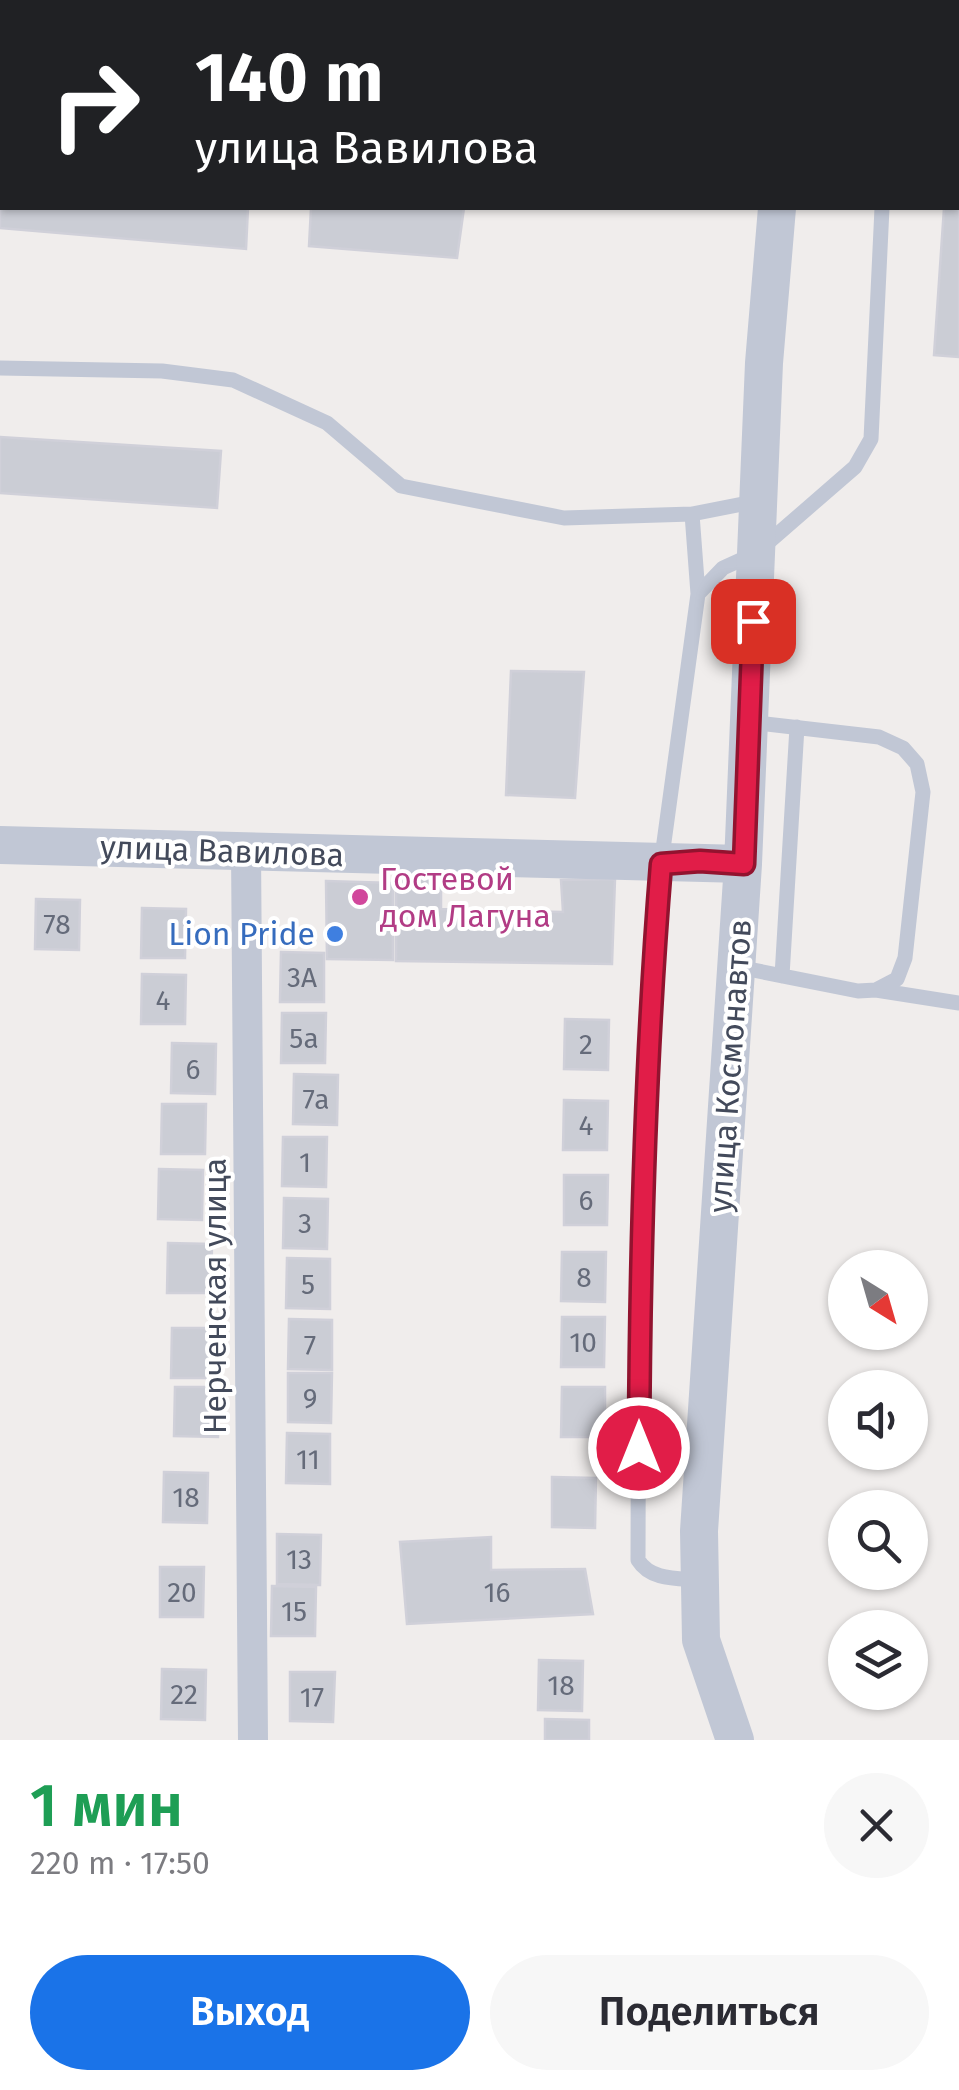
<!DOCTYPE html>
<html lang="ru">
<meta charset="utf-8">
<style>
body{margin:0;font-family:"Fira Sans",sans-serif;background:#f7f7f7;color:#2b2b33;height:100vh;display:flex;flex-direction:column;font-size:38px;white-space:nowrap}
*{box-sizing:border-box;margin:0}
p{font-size:32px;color:#7c7c81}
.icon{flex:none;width:55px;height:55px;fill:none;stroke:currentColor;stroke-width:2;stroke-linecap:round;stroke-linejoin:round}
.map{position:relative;height:1740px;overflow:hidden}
.side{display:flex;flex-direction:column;background:#fff;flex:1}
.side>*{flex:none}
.banner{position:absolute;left:0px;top:0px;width:960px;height:210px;box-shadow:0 2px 8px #0004;background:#202124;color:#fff;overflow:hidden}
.needle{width:65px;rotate:143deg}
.fabs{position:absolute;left:828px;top:1250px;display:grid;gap:20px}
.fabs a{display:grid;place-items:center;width:100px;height:100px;border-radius:50%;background:#fff;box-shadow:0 2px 8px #0004;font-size:50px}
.pin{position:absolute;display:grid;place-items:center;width:85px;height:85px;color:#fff;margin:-42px;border-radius:20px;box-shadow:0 5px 15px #0006}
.me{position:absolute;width:110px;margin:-55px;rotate:0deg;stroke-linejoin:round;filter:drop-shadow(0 0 8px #0008)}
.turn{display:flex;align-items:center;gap:35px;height:210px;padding:0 30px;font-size:45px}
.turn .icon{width:130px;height:130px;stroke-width:2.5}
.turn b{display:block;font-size:70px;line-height:85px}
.round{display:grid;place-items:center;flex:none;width:105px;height:105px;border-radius:52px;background:#f7f7f7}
.overview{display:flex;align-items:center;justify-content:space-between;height:170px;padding:0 30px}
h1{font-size:60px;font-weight:600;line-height:75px;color:#1e9e55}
.button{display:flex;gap:20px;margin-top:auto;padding:20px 30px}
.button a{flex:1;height:115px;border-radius:60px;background:#1a73e8;color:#fff;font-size:40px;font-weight:600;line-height:115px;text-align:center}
.button a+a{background:#f7f7f7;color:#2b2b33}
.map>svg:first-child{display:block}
.building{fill:#cbcdd5;stroke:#d0d0d9;stroke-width:2.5}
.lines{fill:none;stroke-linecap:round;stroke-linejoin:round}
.service{stroke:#c1c7d5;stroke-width:15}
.minor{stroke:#c1c7d5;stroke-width:30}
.tertiary{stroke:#c1c7d5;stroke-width:38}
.route-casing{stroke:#92132f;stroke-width:25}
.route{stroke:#e11d48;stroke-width:18}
.hotel-dot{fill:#d1479c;stroke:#fff;stroke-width:4}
.shop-dot{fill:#3f7fe0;stroke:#fff;stroke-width:4}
.labels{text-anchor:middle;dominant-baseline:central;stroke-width:8;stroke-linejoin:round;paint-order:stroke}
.number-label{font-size:28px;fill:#656b7a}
.street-label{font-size:32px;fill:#434a5b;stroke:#fff}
.hotel-label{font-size:32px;fill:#b23c85;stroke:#fff;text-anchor:start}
.shop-label{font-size:32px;fill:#366cbe;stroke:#fff;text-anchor:end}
</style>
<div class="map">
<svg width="959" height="1740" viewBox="0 0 959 1740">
<rect width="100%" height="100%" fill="#f0edec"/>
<path class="building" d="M957,0H959V357L934,355L944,208H958Z
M0,175L2,208H248L246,249L0,228Z
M311,208H464L457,258L309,246Z
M0,437L221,451L217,508L0,493Z
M511,671L584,672L575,798L506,795Z
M441,875V909L563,912L561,880L615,879L612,964L396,961V876Z
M326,881L393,883V960L327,959Z
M36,899L80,900L79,950L35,949Z
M142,908L186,909L185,958H141Z
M281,952L324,953V1002H280Z
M142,974L186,975L185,1024H141Z
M282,1013H326L325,1063H281Z
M565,1019L609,1020L608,1070L564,1069Z
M172,1043L216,1044L215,1094L171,1093Z
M294,1074L338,1075L337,1125L293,1124Z
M564,1100L608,1101L607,1150H563Z
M162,1104H206L205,1154H161Z
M283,1137H327L326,1187L282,1186Z
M159,1169L203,1170L202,1220L158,1219Z
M564,1175H608L607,1225H564Z
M284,1198L328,1199L327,1249L283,1248Z
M168,1243L212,1244L211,1293H167Z
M562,1252H606L605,1302L561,1301Z
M287,1258L330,1259V1309L286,1308Z
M562,1317H605L604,1367H561Z
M289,1319L332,1320V1370L288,1369Z
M172,1328H216L215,1378H171Z
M288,1373H332L331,1423L288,1422Z
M175,1387H219L218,1437L174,1436Z
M562,1387H605V1437H561Z
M287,1433L330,1434V1484L286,1483Z
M164,1472L208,1473L207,1523L163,1522Z
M552,1477L596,1478L595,1528L552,1527Z
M277,1534L321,1535L320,1585L277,1584Z
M491,1537V1570L585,1569L593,1614L407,1624L400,1542Z
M160,1567H204L203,1617H160Z
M272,1586L316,1587L315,1636H271Z
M539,1660L583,1661L582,1711L538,1710Z
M162,1669L206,1670L205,1720L161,1719Z
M290,1672H335L333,1722L290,1721Z
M545,1719L589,1720V1740H545Z"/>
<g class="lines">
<path class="service" d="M466,0V2
M729,2V0
M891,2V0
M0,80H2
M0,147L2,148
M0,368L162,371L233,380L327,423L401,486L564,518L692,514L758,501
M692,514L698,594
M738,967L858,991L876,990L897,979L905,958L923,792L917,764L903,748L879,737L749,722
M782,976L797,727
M876,990L959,1003
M700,1580C678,1578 651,1581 638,1560L639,1222L647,1034L661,864L698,594L723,568L756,553L855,467L871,439L882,208"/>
<path class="minor" d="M246,851L253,1740"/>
<path class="tertiary" d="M794,2V0
M0,845L743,864
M735,1740L701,1640L699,1531L743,864L764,363L777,208"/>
</g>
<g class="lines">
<defs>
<path id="route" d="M639,1448C640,1252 645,1059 661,864L700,861L744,864L753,621"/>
</defs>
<use href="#route" class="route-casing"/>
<use href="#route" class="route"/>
</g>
<circle class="hotel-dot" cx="360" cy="897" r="10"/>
<circle class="shop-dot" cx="335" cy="934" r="10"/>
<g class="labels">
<g class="number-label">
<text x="57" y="924">78</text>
<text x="302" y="977">3А</text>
<text x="163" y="1000">4</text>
<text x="304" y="1038">5а</text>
<text x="586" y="1044">2</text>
<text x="193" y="1069">6</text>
<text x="316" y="1099">7а</text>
<text x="586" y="1125">4</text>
<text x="305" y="1162">1</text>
<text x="586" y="1200">6</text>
<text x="305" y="1223">3</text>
<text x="584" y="1277">8</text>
<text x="308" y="1284">5</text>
<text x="583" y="1342">10</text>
<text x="310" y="1345">7</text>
<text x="310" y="1398">9</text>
<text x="308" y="1459">11</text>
<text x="186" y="1497">18</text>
<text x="299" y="1559">13</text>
<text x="182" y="1592">20</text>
<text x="497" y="1592">16</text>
<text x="294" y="1611">15</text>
<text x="561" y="1685">18</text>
<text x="184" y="1694">22</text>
<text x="312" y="1697">17</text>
</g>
<g class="street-label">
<text transform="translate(222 851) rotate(2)">улица Вавилова</text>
<text transform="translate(730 1066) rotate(-86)">улица Космонавтов</text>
<text transform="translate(215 1296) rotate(-90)">Нерченская улица</text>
</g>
<g class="hotel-label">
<text x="380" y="879">Гостевой<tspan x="380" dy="37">дом Лагуна</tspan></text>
</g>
<g class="shop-label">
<text x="315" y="934">Lion Pride</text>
</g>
</g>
</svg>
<div class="fabs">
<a><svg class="needle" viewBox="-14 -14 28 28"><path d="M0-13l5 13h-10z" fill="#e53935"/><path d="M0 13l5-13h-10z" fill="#7c7c81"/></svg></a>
<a><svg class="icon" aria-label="sound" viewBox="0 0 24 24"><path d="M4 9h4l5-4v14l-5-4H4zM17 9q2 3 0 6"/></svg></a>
<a><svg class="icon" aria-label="search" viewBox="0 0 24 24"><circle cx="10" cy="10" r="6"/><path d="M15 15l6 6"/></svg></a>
<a><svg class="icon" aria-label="layers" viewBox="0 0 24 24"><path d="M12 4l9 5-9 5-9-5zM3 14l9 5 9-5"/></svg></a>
</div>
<div class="pin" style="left:753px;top:621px;background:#d93025"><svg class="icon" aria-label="arrive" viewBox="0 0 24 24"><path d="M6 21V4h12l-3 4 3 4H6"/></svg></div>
<svg class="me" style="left:639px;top:1448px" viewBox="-20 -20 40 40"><circle r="17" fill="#e11d48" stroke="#fff" stroke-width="3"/><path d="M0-11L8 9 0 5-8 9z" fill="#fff"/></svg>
<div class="banner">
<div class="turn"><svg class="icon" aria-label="right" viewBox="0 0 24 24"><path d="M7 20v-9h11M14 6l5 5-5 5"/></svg><div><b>140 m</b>улица Вавилова</div></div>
</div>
</div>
<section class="side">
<div class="overview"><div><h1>1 мин</h1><p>220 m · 17:50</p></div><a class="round"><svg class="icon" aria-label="close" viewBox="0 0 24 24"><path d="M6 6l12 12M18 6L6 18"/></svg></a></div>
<div class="button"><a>Выход</a><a>Поделиться</a></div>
</section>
